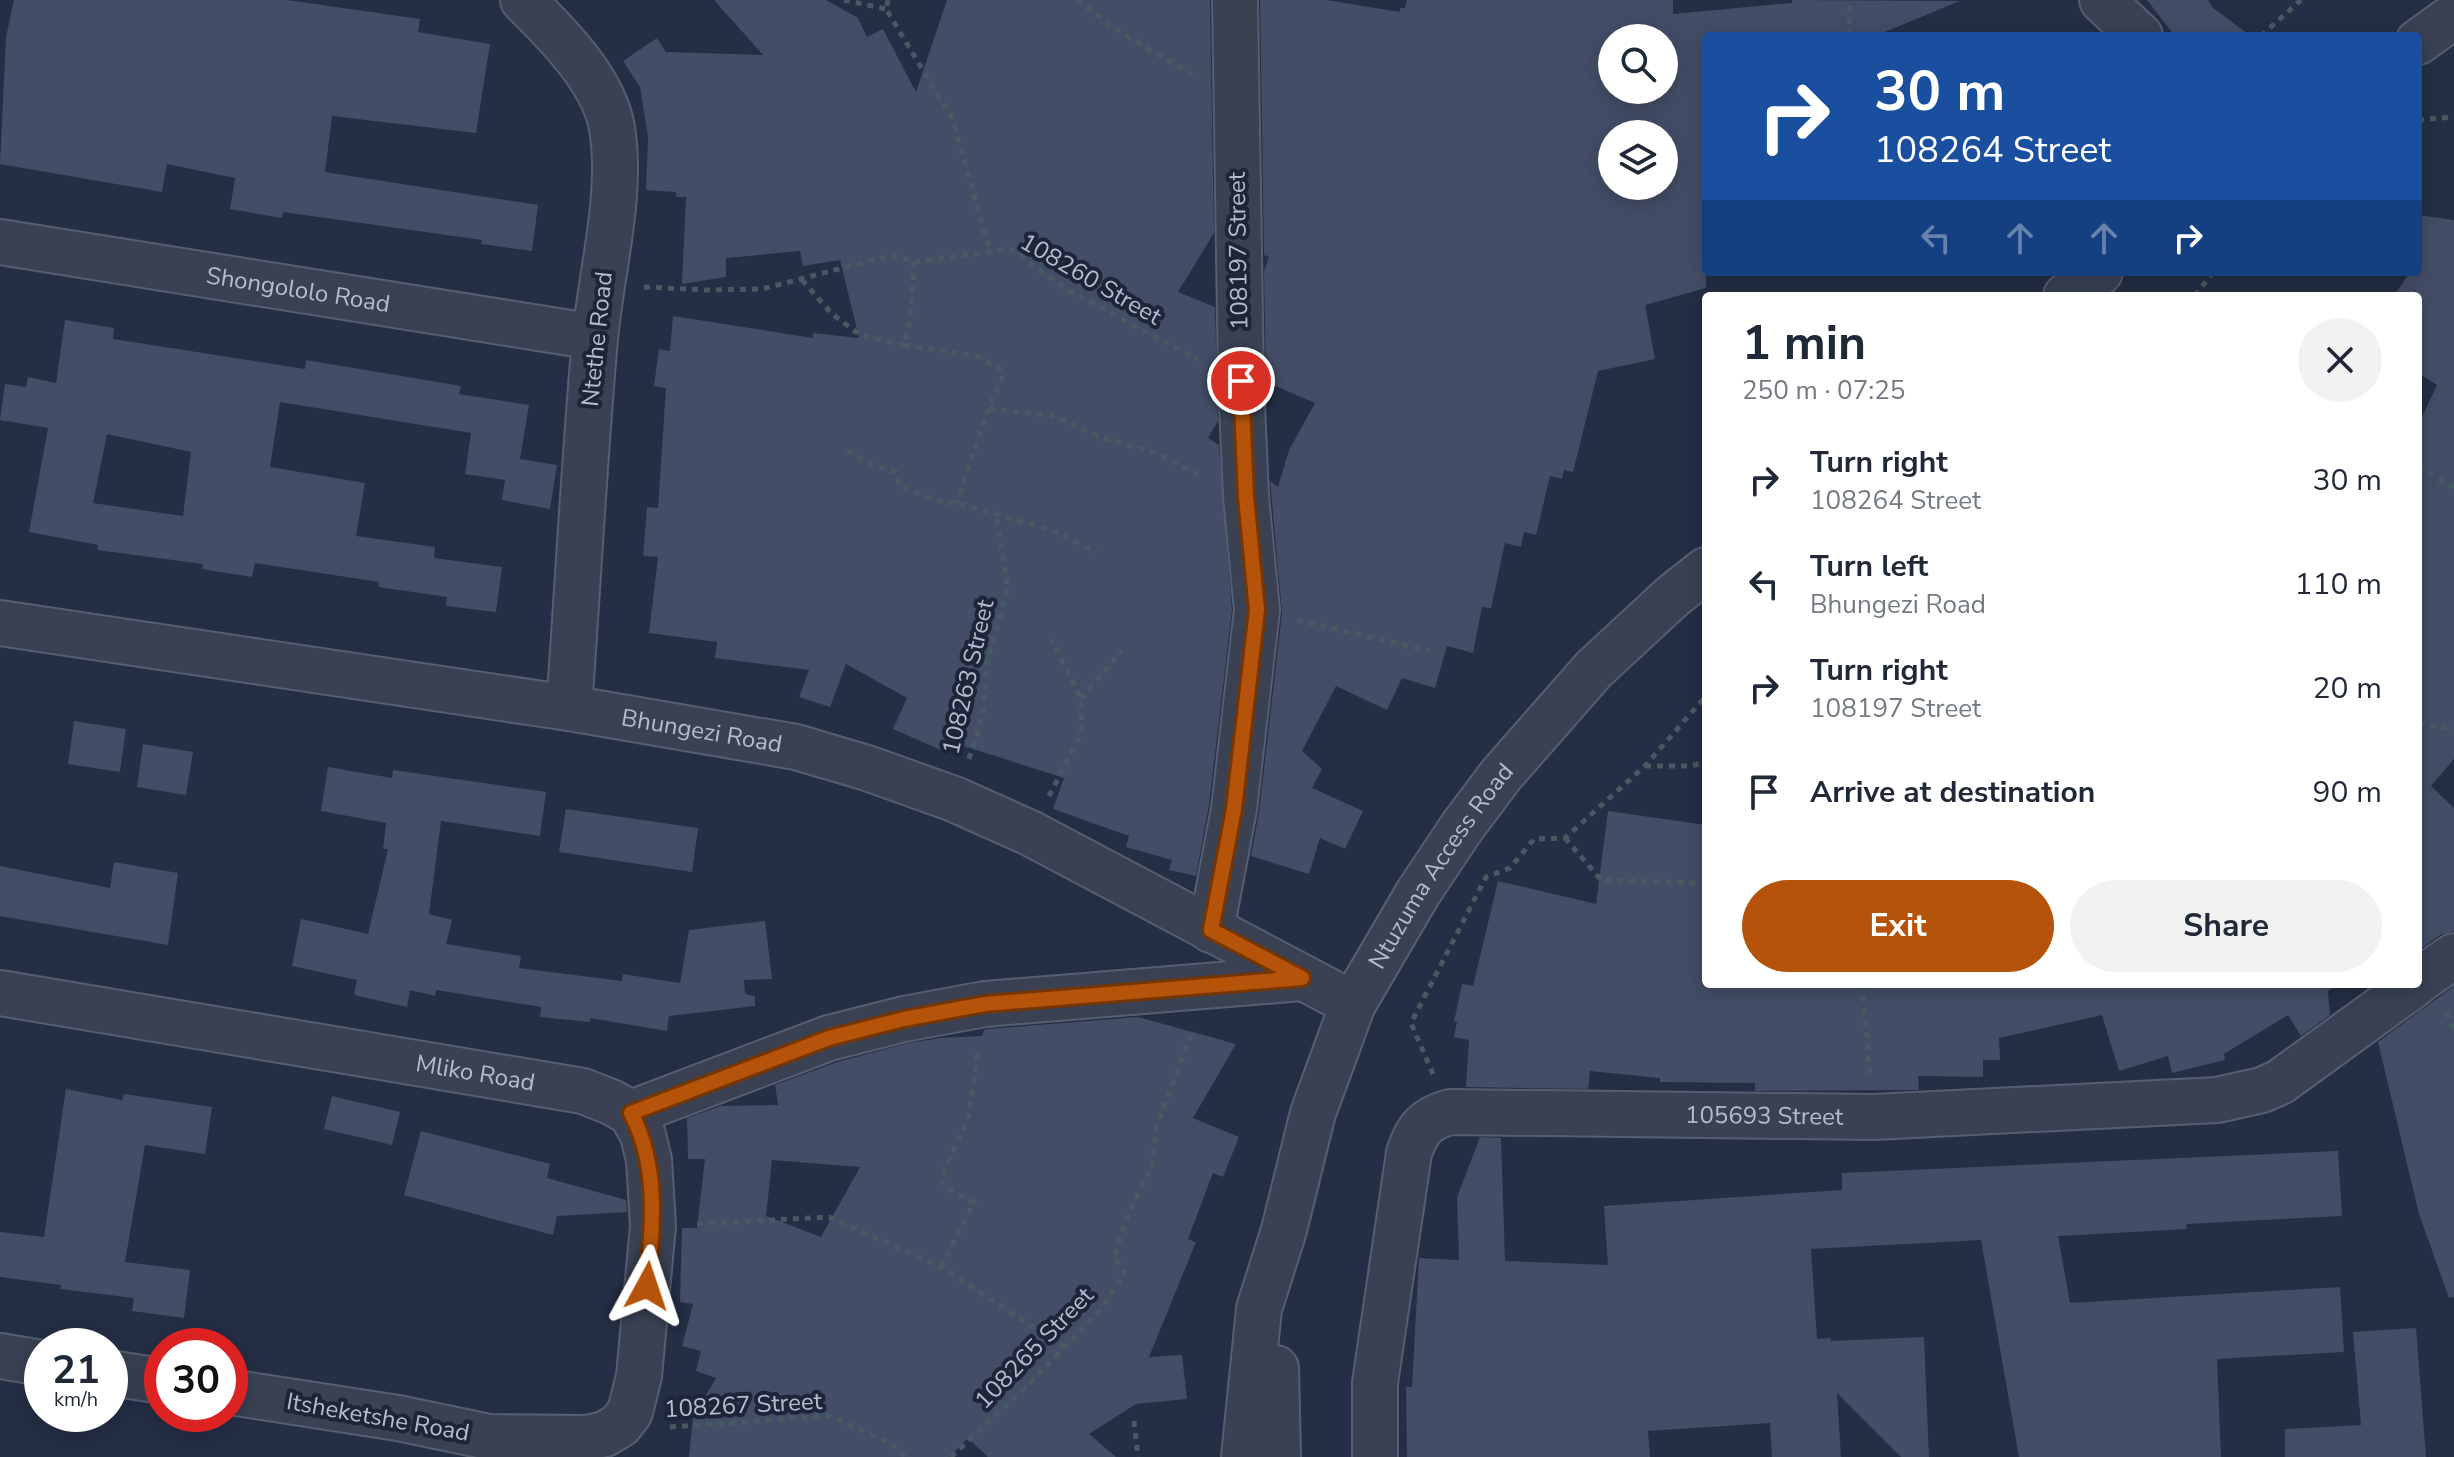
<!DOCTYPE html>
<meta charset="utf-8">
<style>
body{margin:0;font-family:"Nunito Sans",sans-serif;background:#f2f2f3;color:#1f2937;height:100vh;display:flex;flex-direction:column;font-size:30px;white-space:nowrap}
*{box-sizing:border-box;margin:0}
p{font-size:26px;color:#747a83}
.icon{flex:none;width:44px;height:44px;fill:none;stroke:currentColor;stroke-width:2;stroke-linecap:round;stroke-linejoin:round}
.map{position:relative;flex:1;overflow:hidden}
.panel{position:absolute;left:1702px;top:292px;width:720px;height:696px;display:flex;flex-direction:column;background:#fff;border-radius:8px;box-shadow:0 4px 20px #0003}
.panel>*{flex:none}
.top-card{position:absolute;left:1702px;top:32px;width:720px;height:244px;border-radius:8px;box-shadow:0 4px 20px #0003;background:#1a4fa0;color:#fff;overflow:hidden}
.buttons{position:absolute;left:1598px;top:24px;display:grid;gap:16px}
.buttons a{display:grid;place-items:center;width:80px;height:80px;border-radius:50%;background:#fff;box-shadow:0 4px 20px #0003;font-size:40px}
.speed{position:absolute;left:24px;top:1328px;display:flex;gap:16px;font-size:40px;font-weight:700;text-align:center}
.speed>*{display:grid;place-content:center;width:104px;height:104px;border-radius:50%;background:#fff;box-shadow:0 4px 20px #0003;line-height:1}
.speed small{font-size:20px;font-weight:400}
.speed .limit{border:12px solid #d22;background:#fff;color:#111}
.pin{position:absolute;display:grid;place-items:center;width:68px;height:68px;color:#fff;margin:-34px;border:4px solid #fff;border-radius:50%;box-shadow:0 2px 8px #0007}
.me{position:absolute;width:88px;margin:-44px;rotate:5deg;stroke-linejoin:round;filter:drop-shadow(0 0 6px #0008)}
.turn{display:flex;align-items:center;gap:28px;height:168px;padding:0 40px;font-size:36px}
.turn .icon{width:104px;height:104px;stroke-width:2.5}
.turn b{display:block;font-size:56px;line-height:68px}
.lanes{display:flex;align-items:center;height:76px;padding:0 40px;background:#0003;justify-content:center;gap:40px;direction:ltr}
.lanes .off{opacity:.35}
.round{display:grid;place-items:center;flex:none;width:84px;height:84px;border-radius:42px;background:#f2f2f3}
.overview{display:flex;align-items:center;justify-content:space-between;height:136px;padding:0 40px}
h1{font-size:48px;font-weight:700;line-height:60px}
.action{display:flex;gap:16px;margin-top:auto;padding:16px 40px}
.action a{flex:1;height:92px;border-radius:48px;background:#b45309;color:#fff;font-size:32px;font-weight:700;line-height:92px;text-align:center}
.action a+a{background:#f2f2f3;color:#1f2937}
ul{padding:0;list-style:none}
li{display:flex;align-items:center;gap:24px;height:104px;padding:0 40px}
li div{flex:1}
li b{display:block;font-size:30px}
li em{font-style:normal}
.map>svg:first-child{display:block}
.building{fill:#434d66;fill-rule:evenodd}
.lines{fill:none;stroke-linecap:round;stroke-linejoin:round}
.minor-casing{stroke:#575e71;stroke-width:48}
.path{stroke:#455b61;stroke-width:5;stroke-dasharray:6 6;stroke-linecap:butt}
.minor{stroke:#394153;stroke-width:44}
.route-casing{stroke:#753606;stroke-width:20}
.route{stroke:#b45309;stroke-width:14}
.labels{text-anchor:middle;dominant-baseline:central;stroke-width:8;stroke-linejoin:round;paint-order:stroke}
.street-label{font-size:24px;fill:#b6bccd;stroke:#1e2539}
</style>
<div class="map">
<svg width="2454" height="1457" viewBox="0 0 2454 1457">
<rect width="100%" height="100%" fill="#242e44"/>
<path class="building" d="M14,0H287L420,19L418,32L490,44L476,133L332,116L325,172L538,205L532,251L481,244L482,240L283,212L282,218L230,209L235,178L167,164L162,192L0,164L6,37Z
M714,0H826L858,18L867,37L883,29L916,92L947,0H1210L1214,233L1178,292L1215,307L1218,421L1208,438L1219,445L1232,610L1209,805L1196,876L1169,870L1172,860L1126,847L1129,836L1053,809L1064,778L945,740L941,750L893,729L907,698L846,664L830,707L799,697L809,670L715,658L717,642L649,633L658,557L643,556L647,507L658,508L666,388L654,386L659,349L670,351L673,316L813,338V333L859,338L840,260L803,266L800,251L726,258V277L682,284L686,197H676V192L646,190L648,137L640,87L623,61L657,38L666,52L763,55Z
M1260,0H1327L1400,12V8H1405L1407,0H1673V14L1792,3V0L1960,1L1875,36L1706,35L1702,214L1706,212V288L1645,305L1655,359L1598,371L1573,472L1564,470L1562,479L1550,476L1536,535L1524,532L1521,547L1505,543L1491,608L1482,607L1473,653L1447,646L1435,688L1402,678L1387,710L1336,686L1302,751L1322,769L1312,788L1363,811L1345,849L1320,838L1309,874L1251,856L1259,812L1282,613L1270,481L1278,487L1289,450L1315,403L1266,382L1264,271L1269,257L1264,255ZM1612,38H1664V90H1612ZM1612,134H1664V186H1612Z
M2147,0H2208L2213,8L2251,36H2175Z
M2418,215L2454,220V759L2431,786L2454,808V931L2440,935L2418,951V425L2437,385L2418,373V296H2394L2410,272H2418Z
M65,320L114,328L113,339L305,369L306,360L461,386L459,394L529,405L520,459L557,465L550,509L502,500L505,480L465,474L471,433L280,402L270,467L365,483L356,536L435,547L434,558L502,567L496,612L446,606L447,597L378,587L379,582L255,563L252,577L202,569L203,564L97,550L98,545L29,532L48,428L0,420L5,384L26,387L28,377L56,383ZM107,434L191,452L183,516L93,503Z
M74,721L126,729L120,772L68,764Z
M143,744L193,752L186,795L137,787Z
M328,767L392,778L393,770L546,792L540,836L441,821L429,914L452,920L446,944L521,956L519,968L622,981L623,974L680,983L689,930L765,921L772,979L744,980L745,994L755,996V1006L669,1016L667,1031L590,1018V1022L540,1017L541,1007L436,990L435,996L410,990L407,1007L354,995L357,980L292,966L301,919L368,934L388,849H383L386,823L321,811Z
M566,809L698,828L692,872L559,852Z
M1608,811L1706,825V984H2339L2328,991L2330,1015L2301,1036L2288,1015L2224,1054L2225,1060L2172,1073L2168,1056L2119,1071L2102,1015L1999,1038L2000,1060H1983V1077L1918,1076L1919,1090L1755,1091V1083L1660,1082V1078L1590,1071L1588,1089L1466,1087L1469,1040L1454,1037L1457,1022H1454L1462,984L1473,986L1498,881L1596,904Z
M114,862L178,873L168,945L0,916V866L110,888Z
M2454,986V1297L2449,1298L2419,1214L2378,1042Z
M1138,1017L1236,1044L1193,1118L1239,1137L1223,1177L1213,1173L1188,1239L1196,1242L1149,1357L1182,1355L1187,1399L1136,1404L1089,1434L1116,1457H988L968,1438L950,1457H689L693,1417L716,1378L696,1371L701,1351L682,1346L693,1304L680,1302L682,1228H697L705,1159H688L687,1118L721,1106L778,1105L775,1085L837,1062L909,1043L940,1038L982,1036L984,1030L988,1029ZM772,1160L860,1167L821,1237L766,1216Z
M66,1089L122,1100L124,1094L212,1107L205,1154L145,1145L125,1262L190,1270L184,1318L132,1311L134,1298L60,1289L61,1285L0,1277V1232L44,1237Z
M332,1096L400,1112L392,1145L324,1129Z
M421,1131L550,1164L547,1178L626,1200L627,1212L557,1216L553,1235L404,1195Z
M1480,1137L1501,1138L1505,1261L1608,1265L1604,1206L1842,1190V1173L2338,1151L2342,1216L2186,1224L2187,1229L2058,1236L2070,1303L2340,1287L2344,1352L2217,1359L2221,1457H2019L1981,1240L1811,1249L1817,1339L1830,1338L1831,1341L1924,1337L1929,1457H1901L1837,1393L1841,1457H1772L1770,1423L1648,1431L1650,1457H1407L1406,1387H1412L1419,1258L1459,1260L1457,1197Z
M2416,1328L2426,1457H2285V1429L2361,1425L2353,1332Z"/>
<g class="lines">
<defs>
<g id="minor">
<path d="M523,0C556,33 604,80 612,128C623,195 601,272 595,339C584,462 578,585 569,708"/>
<path d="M2102,0L2140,36"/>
<path d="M2418,42L2454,16"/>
<path id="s1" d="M0,242L595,337"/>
<path d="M2066,296L2100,272"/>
<path id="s2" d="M0,623L569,708L796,747L867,768L954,799L1030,833L1353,1004"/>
<path d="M1211,930L1234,809L1257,610L1246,497L1241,381L1235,0"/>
<path d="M2418,981L2454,956"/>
<path id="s3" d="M0,993L583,1091L611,1102L631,1113L643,1135L649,1160L653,1226L639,1376L630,1412L620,1425L605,1434L586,1438L489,1437L398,1418L230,1392"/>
<path d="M631,1113L829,1038L904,1019L985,1004L1302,978"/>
<path d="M0,1356L42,1363"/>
<path d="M1276,1368L1278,1457"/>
<path d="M110,1373L162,1381"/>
<path id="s4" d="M1244,1457L1259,1309L1284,1230L1313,1113L1353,1004L1418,893L1462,827L1501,775L1594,669L1674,595L1706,570"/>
<path id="s5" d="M1375,1457V1383L1409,1153C1417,1129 1425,1119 1450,1112L1874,1117L2217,1100L2262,1090L2280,1082L2415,984"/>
</g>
</defs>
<use href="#minor" class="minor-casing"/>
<path class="path" d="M844,0L886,9
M888,0L886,9L953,120L990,252
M1077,0L1123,34L1193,75
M1849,36L1850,0
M2261,36L2301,0
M2418,120L2454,117
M914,262L910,320L904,345L977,356L1002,370V379L988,409L957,503
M802,280L832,314L860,335L904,345
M644,287L706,290L762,289L893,255L914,262L1011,249L1066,289L1197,359
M2195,296L2213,272
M989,409L1051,415L1100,437L1156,453L1202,476
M847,451L871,464L896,472L900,487L945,503H957L1054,531L1096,552
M2418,467L2454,487
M1297,620L1429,651
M1081,699L1122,650
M2418,723L2454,729
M969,759L983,714L987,662L1008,588L996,515
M1645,766H1691L1706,762
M1049,796L1081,734V699L1052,640
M1565,838L1601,880L1706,883
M1862,984L1870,1075
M2446,1012L2454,1030
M1433,1074L1411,1023L1486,877L1510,868L1534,839L1565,838L1645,766L1706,696
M697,1224L829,1217L941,1267L1065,1348
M941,1267L974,1202L944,1186L941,1178L969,1116L978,1049
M1134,1421L1138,1457
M670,1427L830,1416L892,1444L906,1457
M951,1457L1031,1382L1098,1313L1125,1274L1114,1257L1129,1212L1152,1165L1157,1126L1193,1029"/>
<use href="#minor" class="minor"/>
</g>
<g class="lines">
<defs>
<path id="route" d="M647,1286C653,1228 659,1166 631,1113L829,1038L904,1019L985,1004L1302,978L1211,930L1234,809L1257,610L1246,497L1241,381"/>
</defs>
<use href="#route" class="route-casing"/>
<use href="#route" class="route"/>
</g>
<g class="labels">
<g class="street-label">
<text transform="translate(1238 251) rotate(-91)">108197 Street</text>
<text transform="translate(1091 279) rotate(30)">108260 Street</text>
<text stroke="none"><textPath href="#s1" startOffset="302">Shongololo Road</textPath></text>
<text transform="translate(597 339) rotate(-84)">Ntethe Road</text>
<text transform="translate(968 677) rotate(-77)">108263 Street</text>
<text stroke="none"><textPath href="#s2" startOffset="710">Bhungezi Road</textPath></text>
<text stroke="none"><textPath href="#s4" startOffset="632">Ntuzuma Access Road</textPath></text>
<text stroke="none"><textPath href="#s3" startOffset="482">Mliko Road</textPath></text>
<text stroke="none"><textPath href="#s5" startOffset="682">105693 Street</textPath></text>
<text transform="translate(1034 1348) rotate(-46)">108265 Street</text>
<text transform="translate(743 1405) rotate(-3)">108267 Street</text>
<text transform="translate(378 1417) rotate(10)">Itsheketshe Road</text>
</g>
</g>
</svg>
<div class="buttons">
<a><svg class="icon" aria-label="search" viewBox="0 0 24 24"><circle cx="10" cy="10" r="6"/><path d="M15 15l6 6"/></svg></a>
<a><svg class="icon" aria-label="layers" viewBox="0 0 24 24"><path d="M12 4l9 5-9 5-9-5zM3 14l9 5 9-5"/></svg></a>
</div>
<div class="speed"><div>21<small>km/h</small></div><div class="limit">30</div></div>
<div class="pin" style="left:1241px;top:381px;background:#d93025"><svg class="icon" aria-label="arrive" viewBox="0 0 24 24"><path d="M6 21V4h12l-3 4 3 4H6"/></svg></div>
<svg class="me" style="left:647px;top:1286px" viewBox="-20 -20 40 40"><path d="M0-17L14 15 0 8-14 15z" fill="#b45309" stroke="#fff" stroke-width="4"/></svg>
<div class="top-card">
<div class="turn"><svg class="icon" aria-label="right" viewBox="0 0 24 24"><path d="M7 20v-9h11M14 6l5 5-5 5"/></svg><div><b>30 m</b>108264 Street</div></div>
<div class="lanes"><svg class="icon off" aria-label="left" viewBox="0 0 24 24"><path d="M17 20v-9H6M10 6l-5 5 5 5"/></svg><svg class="icon off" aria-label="ahead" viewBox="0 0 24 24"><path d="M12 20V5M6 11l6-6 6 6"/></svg><svg class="icon off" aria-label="ahead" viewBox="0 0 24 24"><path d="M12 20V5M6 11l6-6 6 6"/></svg><svg class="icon" aria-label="right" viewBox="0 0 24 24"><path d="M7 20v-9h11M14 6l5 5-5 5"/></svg></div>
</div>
<section class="panel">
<div class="overview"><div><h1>1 min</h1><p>250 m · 07:25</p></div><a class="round"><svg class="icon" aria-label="close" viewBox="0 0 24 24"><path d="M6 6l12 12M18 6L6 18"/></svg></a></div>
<ul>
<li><svg class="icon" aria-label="right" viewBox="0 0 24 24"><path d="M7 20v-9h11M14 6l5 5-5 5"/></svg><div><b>Turn right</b><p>108264 Street</p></div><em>30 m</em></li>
<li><svg class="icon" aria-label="left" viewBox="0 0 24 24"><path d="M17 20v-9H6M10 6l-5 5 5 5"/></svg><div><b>Turn left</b><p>Bhungezi Road</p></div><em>110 m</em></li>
<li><svg class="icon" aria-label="right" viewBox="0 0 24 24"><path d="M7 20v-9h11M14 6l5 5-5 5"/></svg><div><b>Turn right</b><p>108197 Street</p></div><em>20 m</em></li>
<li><svg class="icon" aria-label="arrive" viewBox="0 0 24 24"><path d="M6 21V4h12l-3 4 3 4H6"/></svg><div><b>Arrive at destination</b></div><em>90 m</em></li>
</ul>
<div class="action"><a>Exit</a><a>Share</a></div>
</section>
</div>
